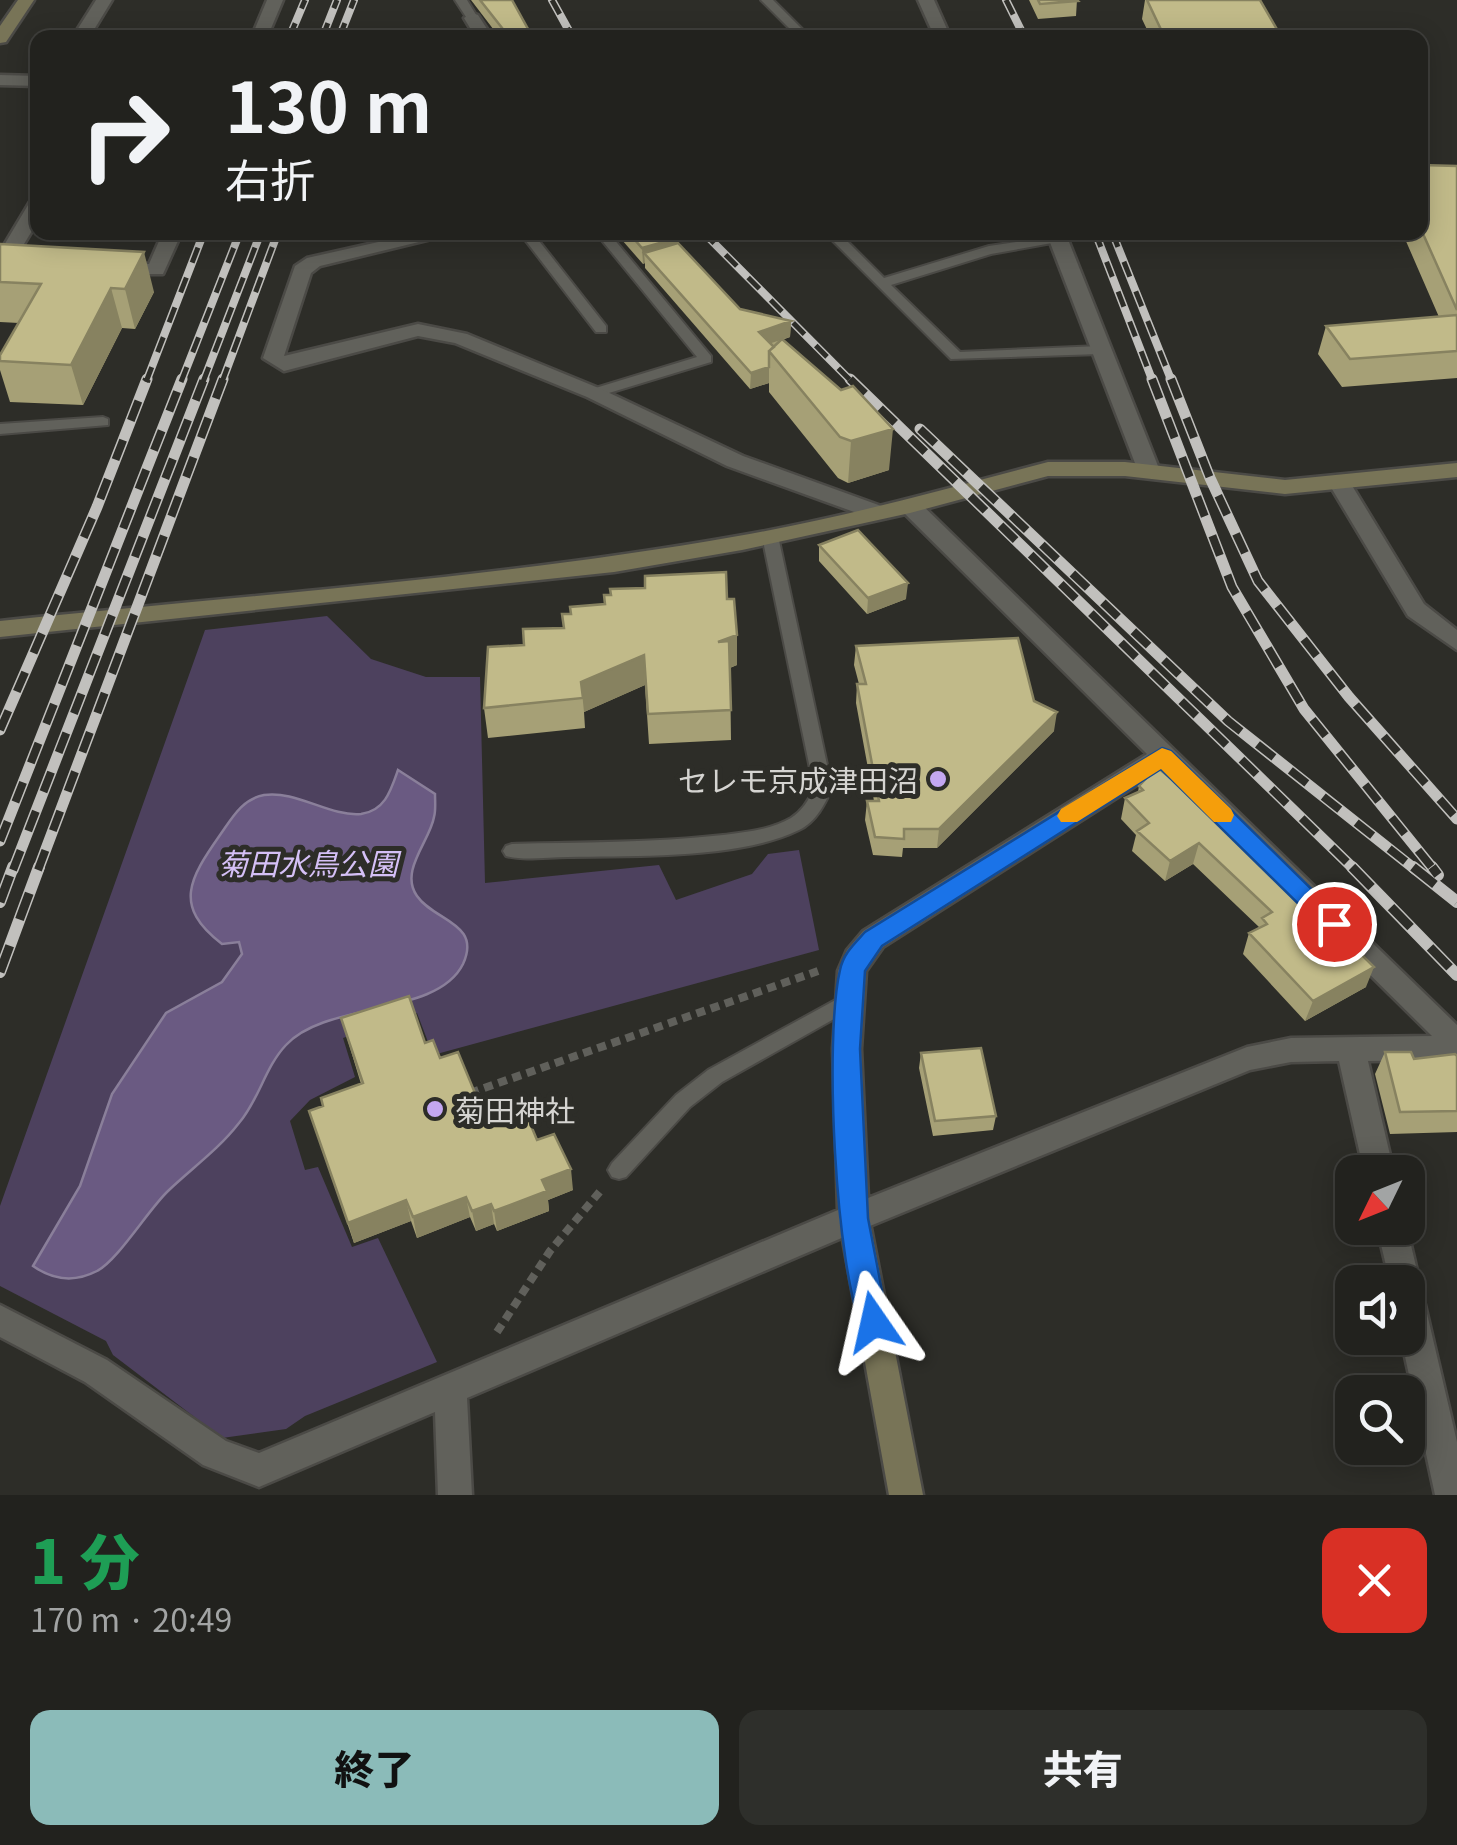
<!DOCTYPE html>
<html lang="ja">
<meta charset="utf-8">
<style>
body{margin:0;font-family:Georgia,"Noto Sans JP",serif;background:#2e2f2b;color:#f1f3f6;height:100vh;display:flex;flex-direction:column;font-size:38px;white-space:nowrap}
*{box-sizing:border-box;margin:0}
p{font-size:32px;color:#a2a4a4}
.icon{flex:none;width:55px;height:55px;fill:none;stroke:currentColor;stroke-width:2;stroke-linecap:round;stroke-linejoin:round}
.map{position:relative;height:1495px;overflow:hidden}
.drawer{display:flex;flex-direction:column;background:#22221e;flex:1}
.drawer>*{flex:none}
.guide{position:absolute;left:30px;top:30px;width:1398px;height:210px;border-radius:20px;box-shadow:0 5px 25px #0003,0 0 0 2px #3f3f3c;background:#22221e;color:#f1f3f6;overflow:hidden}
.needle{width:65px;rotate:227deg}
.buttons{position:absolute;left:1335px;top:1155px;display:grid;gap:20px}
.buttons a{display:grid;place-items:center;width:90px;height:90px;border-radius:20px;background:#22221e;box-shadow:0 5px 25px #0003,0 0 0 2px #3f3f3c;font-size:50px}
.pin{position:absolute;display:grid;place-items:center;width:85px;height:85px;color:#fff;margin:-42px;border:5px solid #fff;border-radius:50%;box-shadow:0 2px 10px #0007}
.me{position:absolute;width:110px;margin:-55px;rotate:349deg;stroke-linejoin:round;filter:drop-shadow(0 0 8px #0008)}
.turn{display:flex;align-items:center;gap:35px;height:210px;padding:0 30px;font-size:45px}
.turn .icon{width:130px;height:130px;stroke-width:2.5}
.turn b{display:block;font-size:70px;line-height:85px}
.round{display:grid;place-items:center;flex:none;width:105px;height:105px;border-radius:20px;background:#2e2f2b}
.summary{display:flex;align-items:center;justify-content:space-between;height:170px;padding:0 30px}
h1{font-size:60px;font-weight:800;line-height:75px;color:#1e9e55}
.action{display:flex;gap:20px;margin-top:auto;padding:20px 30px}
.action a{flex:1;height:115px;border-radius:20px;background:#8bbbb9;color:#111;font-size:40px;font-weight:800;line-height:115px;text-align:center}
.action a+a{background:#2e2f2b;color:#f1f3f6}
.map>svg:first-child{display:block}
.green{fill:#4d415e}
.water{fill:#6a5a82;stroke:#8a7f9a;stroke-width:2.5}
.lines{fill:none;stroke-linecap:round;stroke-linejoin:round}
.lane-casing{stroke:#4b4a46;stroke-width:4}
.street-casing{stroke:#4b4a46;stroke-width:5}
.secondary-casing{stroke:#4b4a46;stroke-width:5}
.path{stroke:#60605b;stroke-width:8;stroke-dasharray:9 6;stroke-linecap:butt}
.lane{fill:#61615b;fill-rule:evenodd}
.street{fill:#61615b;fill-rule:evenodd}
.secondary{fill:#787457;fill-rule:evenodd}
.rail-far2-casing{stroke:#c1c0bd;stroke-width:8}
.rail-far1-casing{stroke:#c1c0bd;stroke-width:11}
.rail-casing{stroke:#c1c0bd;stroke-width:12}
.rail-far2{stroke:#2d2d28;stroke-width:5;stroke-dasharray:16;stroke-linecap:butt}
.rail-far1{stroke:#2d2d28;stroke-width:8;stroke-dasharray:21;stroke-linecap:butt}
.rail{stroke:#2d2d28;stroke-width:9;stroke-dasharray:28;stroke-linecap:butt}
.wall{fill:#a6a076}
.shaded-wall{fill:#878260}
.building{fill:#c1ba89;stroke:#878260;stroke-width:2.5}
.route{fill:#1a73e8;stroke:#114b97;stroke-width:2.5}
.slow{fill:#f59e0b}
.poi-dot{fill:#c4a7f1;stroke:#2d2d28;stroke-width:4}
.labels{text-anchor:middle;dominant-baseline:central;stroke-width:10;stroke-linejoin:round;paint-order:stroke}
.poi-label{font-size:30px;fill:#d5d4d1;stroke:#2d2d28;text-anchor:end}
.park-label{font-size:30px;font-style:italic;fill:#d5c0f6;stroke:#2d2d28}
</style>
<div class="map">
<svg width="1457" height="1495" viewBox="0 0 1457 1495">
<rect width="100%" height="100%" fill="#2d2d28"/>
<path class="green" d="M327,616L371,659L426,677H480L485,883L659,865L676,900L752,874L768,854L799,850L819,950L433,1055L417,1013L343,1038L355,1077L310,1100L290,1121L305,1170L318,1167L352,1247L378,1238L437,1362L305,1416L286,1429L222,1438L113,1355L106,1341L0,1286V1206L205,630Z"/>
<path class="water" d="M398,770L435,794C435,802 436,810 434,817C430,841 399,871 417,896C434,921 482,923 463,964C437,1017 326,1001 286,1045C265,1067 259,1100 239,1123C218,1150 192,1168 168,1191C148,1210 118,1260 97,1271C74,1283 53,1280 33,1266L80,1186L112,1094L166,1013L222,982L242,954L239,942L222,944C172,906 190,878 220,835C232,818 242,799 264,795C296,790 330,817 361,814C385,811 391,790 398,770Z"/>
<g class="lines">
<defs>
<path id="lane" d="M455,0H467L478,18L476,20H468Z
M761,0H773L811,38H799Z
M519,232H532L606,326V332H596Z
M595,232H608L711,356V362L599,396H589V390L697,357Z
M824,232H838L884,278L989,246L1063,235V241L991,254L891,285L960,352L1100,346L1107,350L1100,354L951,359Z
M103,417L108,419V425L0,434V424Z
M770,531L778,536L832,788C825,804 816,822 799,830C741,859 633,856 568,857C548,857 524,861 506,856L503,851L506,846L512,844C582,842 653,843 723,835C745,832 771,830 791,818C802,811 809,800 814,788L762,536Z
M850,992L857,994L860,1000L857,1006L722,1082L690,1107L626,1177L619,1179L612,1177L608,1170L612,1163L676,1095L708,1070Z"/>
<path id="street" d="M96,0H112L89,38H72Z
M267,0H283L267,38H251Z
M918,0H934L951,38H935Z
M472,13L478,15L493,38H476L464,18Z
M0,75L38,76V86L0,85Z
M38,199V221L10,267L0,268V252L31,200Z
M163,232H182L163,274H117L107,268L117,262L149,264Z
M423,232H460L320,266L311,273L284,356L418,324L467,334L601,389L743,456L884,507L887,512L884,517H868L727,466L587,397L455,343L418,336L284,371L263,358L295,266L307,258Z
M1046,232H1065L1160,471L1157,476L1149,478L1138,471Z
M1340,477L1348,479L1424,604L1457,630V650L1408,616L1329,484Z
M910,499L918,501L1457,1025V1060L1368,1061L1394,1172H1364L1339,1061L1291,1062L1250,1070L865,1228L467,1398L472,1495H438L435,1412L259,1487L203,1465L85,1382L0,1337V1305L107,1360L226,1441L259,1453L838,1210L833,1049L838,971L847,950L863,931L1147,754L902,511L899,506L902,501ZM1162,769L1432,1036L1291,1038L1247,1047L868,1198L861,1049L866,971L883,947Z
M1377,1228H1407L1457,1442V1495H1435L1401,1338H1408V1282H1390Z"/>
<path id="secondary" d="M18,0H34L6,42L0,43V26Z
M1048,462H1125L1285,480L1457,463V477L1285,494L1125,476H1048L910,513L742,550L614,572L0,637V621C246,595 495,579 738,536C843,518 945,489 1048,462Z
M854,1204L865,1208L869,1218L923,1495H889L839,1218L843,1208Z"/>
</defs>
<use href="#lane" class="lane-casing"/>
<use href="#street" class="street-casing"/>
<use href="#secondary" class="secondary-casing"/>
<path class="path" d="M470,1093L818,971
M497,1332L550,1251L602,1189"/>
<use href="#lane" class="lane"/>
<use href="#street" class="street"/>
<use href="#secondary" class="secondary"/>
<defs>
<path id="rail-far2" d="M552,0L573,38
M1006,0L1025,38
M289,38L305,0
M322,38L337,0
M339,38L354,0
M703,232L852,382
M1095,232L1153,382
M1112,232L1172,382
M146,382L204,232
M181,382L240,232
M203,382L261,232
M222,382L278,232"/>
<path id="rail-far1" d="M850,379L1355,870
M1152,379L1232,587L1304,709L1434,870
M1171,379L1210,478L1258,581L1349,697L1457,819
M920,429L1228,721L1416,870
M0,730L97,507L147,379
M0,841L182,379
M13,870L204,379
M38,870L223,379"/>
<path id="rail" d="M1352,867L1457,975
M1413,867L1457,902
M1432,867L1438,875
M0,902L13,867
M0,972L39,867"/>
</defs>
<use href="#rail-far2" class="rail-far2-casing"/>
<use href="#rail-far1" class="rail-far1-casing"/>
<use href="#rail" class="rail-casing"/>
<use href="#rail-far2" class="rail-far2"/>
<use href="#rail-far1" class="rail-far1"/>
<use href="#rail" class="rail"/>
</g>
<path class="wall" d="M471,0H512L533,38H500Z
M1029,0H1077L1076,16L1038,19Z
M1145,0H1260L1282,38H1151L1142,19Z
M1420,165L1457,166V378L1342,387L1318,354L1326,326L1439,317L1402,232H1420Z
M615,232H673L678,243L740,309L791,321L790,337L782,340L889,470L848,483L838,478L769,392V383L750,389L645,268V263L643,264Z
M0,244L154,292L135,329L122,328L83,405L10,402L0,370V355L19,323L0,322Z
M819,545L906,599L867,614L819,561Z
M727,599L737,665L730,668L731,740L649,744L645,685L584,712L585,728L488,738L484,708L524,645L564,628L570,614V607Z
M856,646L1034,701L1054,731L937,848H903L902,857L873,855L865,820L867,801H874L856,703L857,684H859L854,665Z
M1139,786L1366,987L1305,1021L1243,954L1249,933L1259,927L1193,864L1165,881L1132,851L1136,835L1121,819L1125,798L1138,792Z
M341,1018L425,1043L440,1058L482,1110L516,1114L537,1140L573,1190L548,1200L549,1211L497,1231L494,1224L476,1231L470,1217L417,1238L411,1221L354,1243L309,1111L323,1106L361,1084Z
M1385,1052L1414,1059L1457,1056V1132L1390,1134L1375,1074Z
M921,1053L996,1116L993,1130L933,1136L919,1068Z"/>
<path class="shaded-wall" d="M678,238V253H644L645,263L643,264L642,248Z
M144,252L154,292L135,329L125,289Z
M111,288L122,328L83,405L71,365Z
M791,321L790,337L759,347V332Z
M769,367V383L750,389L751,373Z
M893,429L889,470L848,483L851,441Z
M908,583L906,599L867,614L868,598Z
M737,635V665L718,672V642Z
M644,655L645,685L584,712L581,682Z
M1057,712L1054,731L937,848L939,829Z
M1199,843L1193,864L1165,881L1170,861Z
M1374,967L1366,987L1305,1021L1313,1001Z
M571,1169L573,1190L548,1200L549,1211L497,1231L494,1211L542,1180Z
M466,1197L470,1217L417,1238L413,1217Z
M406,1200L411,1221L354,1243L348,1223Z
M491,1204L494,1224L476,1231L472,1211Z"/>
<path class="building" d="M480,0H512L533,38H510Z
M1038,0H1077L1078,1L1040,4Z
M1147,0H1260L1282,38H1165Z
M1420,165L1457,166V310L1420,227Z
M628,232H673L678,238L642,248Z
M678,243L740,309L791,321L759,332L774,347L769,351V367L751,373L644,253Z
M0,244L144,252L125,289L111,288L71,365L0,361V355L41,284L0,282Z
M1457,315V351L1350,359L1326,326Z
M782,339L841,390L853,386L893,429L851,441L840,437L769,351Z
M858,530L908,583L868,598L819,545Z
M726,572L727,599H734L737,635L718,642L729,641L731,710L648,714L644,655L581,682L583,698L484,708L488,647L524,645L523,629L564,628L562,614H571L570,607L605,604L604,595H611L610,589L645,588V576Z
M1018,638L1034,701L1057,712L939,829H904V839L875,837L867,801H879L857,684H866L856,646Z
M1157,767L1250,844L1374,967L1313,1001L1249,933L1267,924L1262,918L1272,912L1199,843L1170,861L1137,831L1149,823L1125,798L1143,790L1139,786Z
M409,996L425,1043L433,1040L440,1058L458,1052L482,1110L510,1099L516,1114L525,1111L537,1140L554,1134L571,1169L542,1180L547,1191L494,1211L491,1204L472,1211L466,1197L413,1217L406,1200L348,1223L309,1111L323,1106L321,1098L363,1083L341,1018Z
M981,1048L996,1116L935,1121L921,1053Z
M1385,1052H1411L1414,1059L1455,1054L1457,1056V1111L1400,1112Z"/>
<path class="route" d="M1162,748L1171,751L1347,924L1343,931H1326L1161,769L882,946L865,971L860,1049L868,1218L888,1322L884,1331L874,1335L863,1331C835,1268 824,1038 840,970C843,954 854,944 865,932Z"/>
<path class="slow" d="M1162,748L1171,751L1231,809L1234,815L1231,822H1214L1161,769L1077,822H1061L1057,816L1061,809Z"/>
<g class="poi-dot">
<circle cx="938" cy="779" r="10"/>
<circle cx="435" cy="1109" r="10"/>
</g>
<g class="labels">
<g class="poi-label">
<text x="918" y="779">セレモ京成津田沼</text>
<text x="455" y="1109" text-anchor="start">菊田神社</text>
</g>
<g class="park-label">
<text x="308" y="862">菊田水鳥公園</text>
</g>
</g>
</svg>
<div class="buttons">
<a><svg class="needle" viewBox="-14 -14 28 28"><path d="M0-13l5 13h-10z" fill="#e53935"/><path d="M0 13l5-13h-10z" fill="#a2a4a4"/></svg></a>
<a><svg class="icon" aria-label="sound" viewBox="0 0 24 24"><path d="M4 9h4l5-4v14l-5-4H4zM17 9q2 3 0 6"/></svg></a>
<a><svg class="icon" aria-label="search" viewBox="0 0 24 24"><circle cx="10" cy="10" r="6"/><path d="M15 15l6 6"/></svg></a>
</div>
<div class="pin" style="left:1334px;top:924px;background:#d93025"><svg class="icon" aria-label="arrive" viewBox="0 0 24 24"><path d="M6 21V4h12l-3 4 3 4H6"/></svg></div>
<svg class="me" style="left:874px;top:1322px" viewBox="-20 -20 40 40"><path d="M0-17L14 15 0 8-14 15z" fill="#1a73e8" stroke="#fff" stroke-width="4"/></svg>
<div class="guide">
<div class="turn"><svg class="icon" aria-label="right" viewBox="0 0 24 24"><path d="M7 20v-9h11M14 6l5 5-5 5"/></svg><div><b>130 m</b>右折</div></div>
</div>
</div>
<section class="drawer">
<div class="summary"><div><h1>1 分</h1><p>170 m · 20:49</p></div><a class="round" style="background:#d93025;color:#fff"><svg class="icon" aria-label="close" viewBox="0 0 24 24"><path d="M6 6l12 12M18 6L6 18"/></svg></a></div>
<div class="action"><a>終了</a><a>共有</a></div>
</section>
